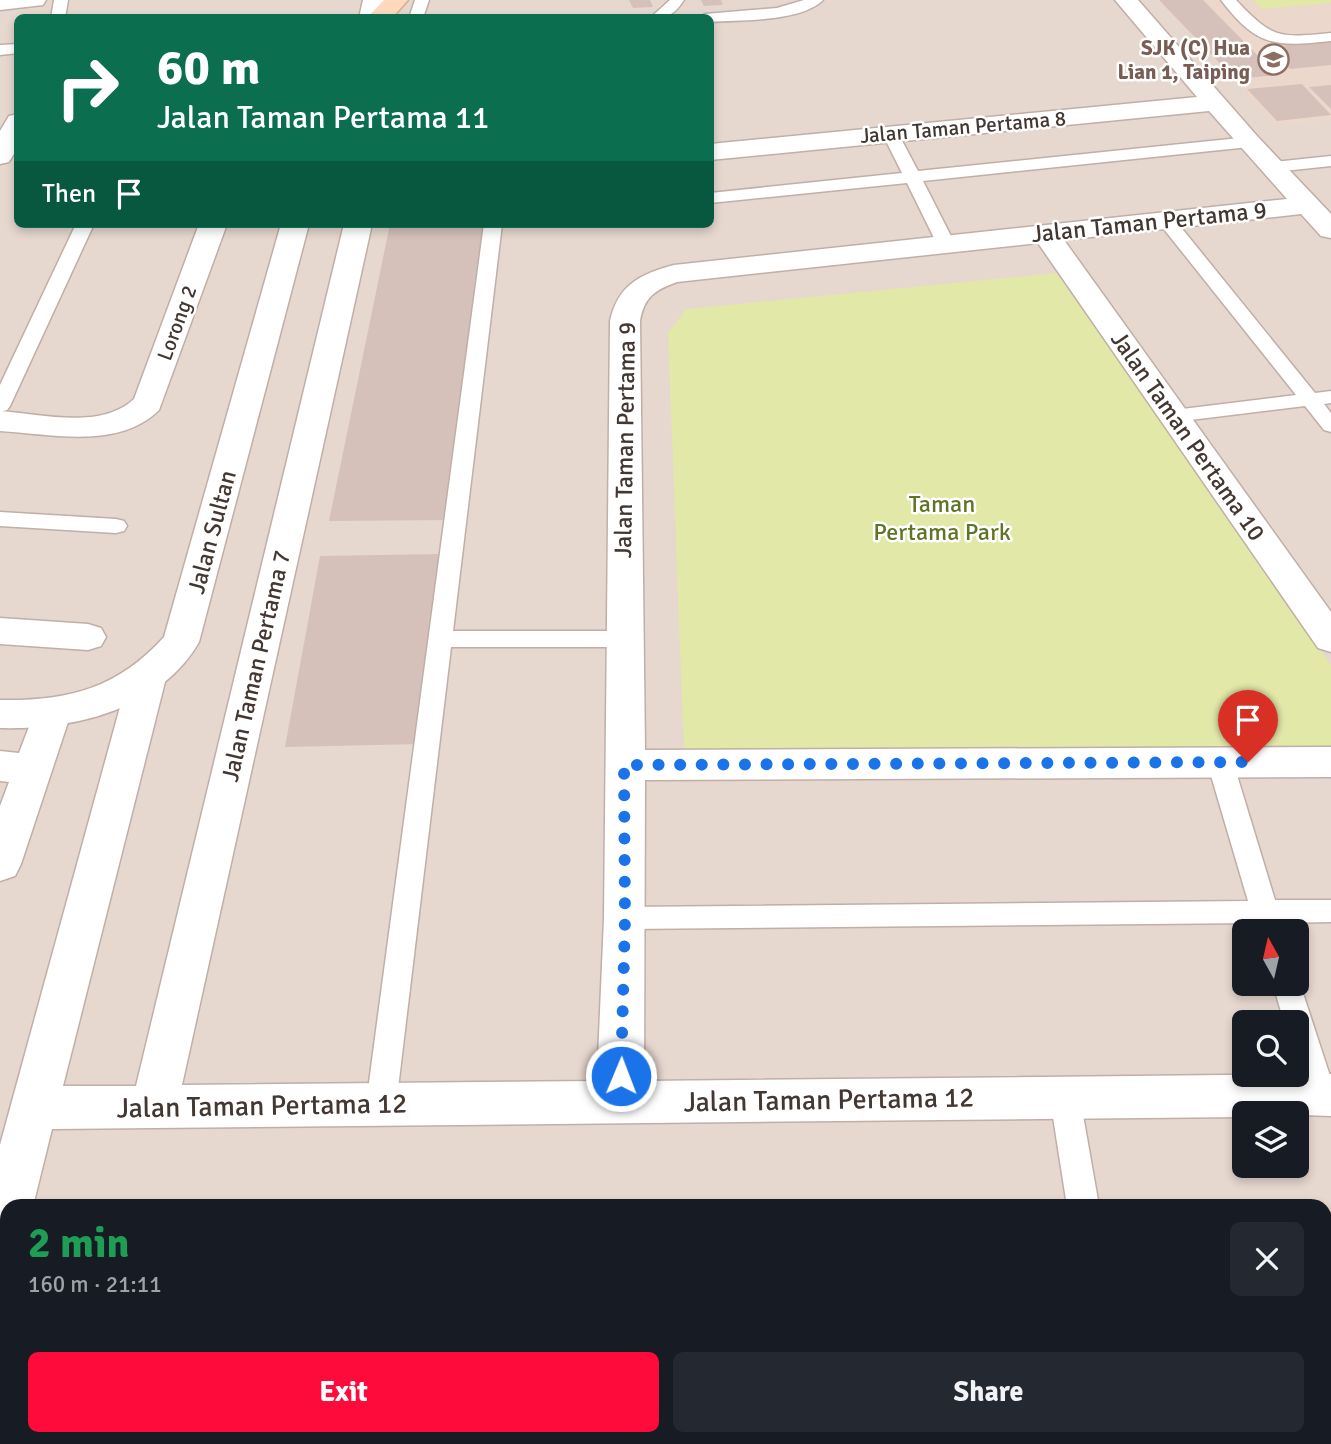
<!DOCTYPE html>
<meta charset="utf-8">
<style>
body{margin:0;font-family:Signika,sans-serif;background:#242831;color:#f1f3f6;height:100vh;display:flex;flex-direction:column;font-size:26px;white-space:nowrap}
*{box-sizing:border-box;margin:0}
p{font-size:23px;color:#9ea1a6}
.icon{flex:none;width:38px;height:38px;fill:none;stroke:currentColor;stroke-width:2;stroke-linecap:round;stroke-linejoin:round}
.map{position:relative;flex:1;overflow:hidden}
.drawer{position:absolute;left:0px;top:1199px;width:1332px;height:247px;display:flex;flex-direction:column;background:#171b24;border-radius:21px 21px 0 0;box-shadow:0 4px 10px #0003}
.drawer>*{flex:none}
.banner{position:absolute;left:14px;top:14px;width:700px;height:214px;border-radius:10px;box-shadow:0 4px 10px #0003;background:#0b6e4f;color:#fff;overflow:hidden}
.needle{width:46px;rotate:352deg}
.fabs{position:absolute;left:1232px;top:919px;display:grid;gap:14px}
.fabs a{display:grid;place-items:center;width:77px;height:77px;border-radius:10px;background:#171b24;box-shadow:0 4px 10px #0003;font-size:35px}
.pin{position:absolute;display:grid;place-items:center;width:60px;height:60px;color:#fff;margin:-72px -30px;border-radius:50% 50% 50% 0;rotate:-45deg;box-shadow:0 0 7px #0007}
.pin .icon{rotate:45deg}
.me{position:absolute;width:77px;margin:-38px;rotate:1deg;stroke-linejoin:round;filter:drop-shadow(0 0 5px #0008)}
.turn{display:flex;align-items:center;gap:24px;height:147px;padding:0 28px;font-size:32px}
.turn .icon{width:91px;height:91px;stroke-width:2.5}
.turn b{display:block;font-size:49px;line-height:60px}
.then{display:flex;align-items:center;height:66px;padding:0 28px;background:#0003;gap:14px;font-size:26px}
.round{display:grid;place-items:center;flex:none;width:74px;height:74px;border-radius:10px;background:#242831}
.head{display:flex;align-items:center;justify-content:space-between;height:119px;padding:0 28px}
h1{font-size:42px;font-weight:700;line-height:52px;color:#1e9e55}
.cta{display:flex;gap:14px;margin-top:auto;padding:14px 28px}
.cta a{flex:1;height:80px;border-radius:10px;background:#ff0b3b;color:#fff;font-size:28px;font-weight:700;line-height:80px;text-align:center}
.cta a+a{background:#242831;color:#f1f3f6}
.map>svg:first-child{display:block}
.residential{fill:#e6d7cf;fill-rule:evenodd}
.education{fill:#ebd7cb}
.green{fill:#e1e8a8}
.building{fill:#d6c1ba}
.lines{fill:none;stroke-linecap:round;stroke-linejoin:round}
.service-casing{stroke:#c0afa7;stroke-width:3}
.minor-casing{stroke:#c0afa7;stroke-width:3}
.tertiary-casing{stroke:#c0afa7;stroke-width:3}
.secondary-casing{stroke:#d7ac91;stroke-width:3}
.service{fill:#fff;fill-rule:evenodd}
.minor{fill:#fff;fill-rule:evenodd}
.tertiary{fill:#fff;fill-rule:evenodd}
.secondary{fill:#ffd9be;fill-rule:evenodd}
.route{stroke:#1a73e8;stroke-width:12;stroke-dasharray:0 21.6}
.labels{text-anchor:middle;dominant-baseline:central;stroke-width:5;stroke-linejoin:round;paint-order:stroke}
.far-education-label{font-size:21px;font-weight:bold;fill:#785e54;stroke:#fff;text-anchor:end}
.far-street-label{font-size:21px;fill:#433732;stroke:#fff}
.street-label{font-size:24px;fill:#433732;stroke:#fff}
.park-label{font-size:24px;fill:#5f7525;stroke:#fff}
.near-street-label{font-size:28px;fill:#433732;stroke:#fff}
</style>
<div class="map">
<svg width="1331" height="1444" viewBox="0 0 1331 1444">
<rect width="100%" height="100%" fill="#f1e7e2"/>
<path class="residential" d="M0,0H1331V1444H0ZM18,18H710V224H18ZM1244,931H1297V984H1244ZM1244,1022H1297V1074H1244ZM1244,1113H1297V1166H1244ZM7,1206H1325V1438H7Z"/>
<path class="education" d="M1157,0H1331V120L1277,125Z"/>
<path class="green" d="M1253,0H1331V3L1262,9Z
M1057,273L1331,665V749L684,753L668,333L686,309Z"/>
<path class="building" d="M629,0H650L653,7L633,8Z
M701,0H721L723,5L704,6Z
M1159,0H1203L1277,75L1235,79Z
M1331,41V65L1290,69L1268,47Z
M1302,84L1331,115L1277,121L1247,89Z
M1331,85V109L1309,87Z
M390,224H488L451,520L329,521Z
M442,554L422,744L285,747L320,556Z"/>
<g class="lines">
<defs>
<path id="service" d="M54,0H68L65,18H51Z
M415,0H429L423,18H409Z
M670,0H684C674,15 668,18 650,18Z
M804,0H823C801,22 740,20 710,22V18H698L705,14L777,8Z
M1221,0H1236C1273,39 1278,38 1331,33V41C1275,47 1257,47 1221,0Z
M18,44V53L0,55V45Z
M890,128L898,133L918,171L1249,137L1257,142L1249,147L923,181L955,244L946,249L937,244L907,183L710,203V193L902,173L882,133Z
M1331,156V166L1274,172L1266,167L1274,162Z
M1165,214L1171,215L1315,393L1331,391V403L1324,404L1331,413V432L1324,430L1305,406L1174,422L1167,420L1164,416L1167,412L1174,410L1296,395L1159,223L1156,219Z
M76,224H94L10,406L7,410L0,412V385Z
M484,224H502L453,631H623L631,633L635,639L631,645L623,647H451L396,1105L392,1115L381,1119L370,1115L366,1105Z
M0,512L116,519L124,521L127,526L124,531L116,533L0,526Z
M1220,752L1229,755L1233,762L1275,900H1331V922L1282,923L1285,931H1257L1255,923L625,929L615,926L611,918L615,910L625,907L1248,901L1207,762L1211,755Z
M1297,975L1331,1079V1105L1321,1108L1310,1105C1298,1077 1297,1052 1297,1022H1284L1273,984H1297Z
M1065,1085L1076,1088L1080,1098L1099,1206H1067L1050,1098L1054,1088Z
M1325,1311H1331V1345L1325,1344Z
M0,1324H7V1358H0Z
M1109,1438H1143L1144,1444H1110Z"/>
<path id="minor" d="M0,0H46L43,5L0,10Z
M1115,0H1138L1258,137L1331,214V238L1321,236L1301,214L1064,240L1331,612V652L1318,648L1038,243L677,282C655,290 644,297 640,321L645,750L1331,747V777L645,780L644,1081L1331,1074V1116L1244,1113V1117L52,1129L33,1206H7V1229L0,1226V1145L128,678L134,668L147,664L160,668L166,678L63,1086H136L344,224H372L182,1085L597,1081L604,918L610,321C618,285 640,274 674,265L1287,199L1209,111L710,160V144L1197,97Z
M18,114V147L9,162L0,164V131L9,116Z
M199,224H227L159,410C119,450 51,434 0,431V411C41,414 101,430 134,399Z
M0,618L88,624L101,628L106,637L101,646L88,650L0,644Z
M52,699L66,703L71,713L21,864L15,876L0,881V806L9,782L0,781V751L19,753L38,703Z"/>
<path id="tertiary" d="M363,0H385L382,18H359Z
M281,224H309L199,642C160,710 73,730 0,728V700C68,701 117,689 164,637Z"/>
<path id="secondary" d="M384,0H408L392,18H367Z"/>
</defs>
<use href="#service" class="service-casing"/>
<use href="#minor" class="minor-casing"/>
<use href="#tertiary" class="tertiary-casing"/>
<use href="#secondary" class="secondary-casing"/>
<use href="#service" class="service"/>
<use href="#minor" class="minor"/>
<use href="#tertiary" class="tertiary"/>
<use href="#secondary" class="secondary"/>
</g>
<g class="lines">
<path class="route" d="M621,1076L625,918L624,765L1248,762"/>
</g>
<defs>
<symbol id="school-ring" viewBox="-11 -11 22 22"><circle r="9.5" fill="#fff" stroke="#8d6e63" stroke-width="1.5"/><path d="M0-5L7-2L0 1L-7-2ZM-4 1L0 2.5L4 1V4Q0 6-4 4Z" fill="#8d6e63"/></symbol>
</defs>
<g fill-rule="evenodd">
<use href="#school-ring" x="1256" y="42" width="35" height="35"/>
</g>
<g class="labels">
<g class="far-education-label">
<text x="1250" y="48">SJK (C) Hua<tspan x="1250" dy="24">Lian 1, Taiping</tspan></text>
</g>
<g class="far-street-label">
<text transform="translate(963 127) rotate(-5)">Jalan Taman Pertama 8</text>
<text transform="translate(177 323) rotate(-70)">Lorong 2</text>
</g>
<g class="street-label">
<text transform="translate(1149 222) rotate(-6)">Jalan Taman Pertama 9</text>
<text transform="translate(1188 436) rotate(55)">Jalan Taman Pertama 10</text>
<text transform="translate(625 440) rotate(-89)">Jalan Taman Pertama 9</text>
<text transform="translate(212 532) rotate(-75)">Jalan Sultan</text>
<text transform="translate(256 666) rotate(-77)">Jalan Taman Pertama 7</text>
</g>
<g class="park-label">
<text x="942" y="504">Taman<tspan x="942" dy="28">Pertama Park</tspan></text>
</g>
<g class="near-street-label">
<text transform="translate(829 1100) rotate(-1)">Jalan Taman Pertama 12</text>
<text transform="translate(262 1106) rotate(-1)">Jalan Taman Pertama 12</text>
</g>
</g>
</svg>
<div class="fabs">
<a><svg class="needle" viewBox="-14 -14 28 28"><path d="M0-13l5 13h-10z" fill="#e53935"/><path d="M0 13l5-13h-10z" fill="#9ea1a6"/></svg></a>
<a><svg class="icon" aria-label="search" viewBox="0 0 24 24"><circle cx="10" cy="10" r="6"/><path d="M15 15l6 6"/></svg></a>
<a><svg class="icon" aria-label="layers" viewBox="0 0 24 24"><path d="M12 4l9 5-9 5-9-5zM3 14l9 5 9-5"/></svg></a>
</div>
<div class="pin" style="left:1248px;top:762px;background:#d93025"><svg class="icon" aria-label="arrive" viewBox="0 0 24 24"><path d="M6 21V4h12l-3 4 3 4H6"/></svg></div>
<svg class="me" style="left:621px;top:1076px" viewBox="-20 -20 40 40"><circle r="17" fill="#1a73e8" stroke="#fff" stroke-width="3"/><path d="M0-11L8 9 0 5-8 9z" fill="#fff"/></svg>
<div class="banner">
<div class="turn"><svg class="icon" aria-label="right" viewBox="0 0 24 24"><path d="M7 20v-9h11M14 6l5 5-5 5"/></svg><div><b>60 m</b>Jalan Taman Pertama 11</div></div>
<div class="then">Then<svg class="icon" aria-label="arrive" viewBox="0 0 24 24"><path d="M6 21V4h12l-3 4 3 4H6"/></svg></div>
</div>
<section class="drawer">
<div class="head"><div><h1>2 min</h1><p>160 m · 21:11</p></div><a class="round"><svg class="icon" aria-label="close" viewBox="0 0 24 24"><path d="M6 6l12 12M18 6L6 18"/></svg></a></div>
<div class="cta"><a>Exit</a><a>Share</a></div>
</section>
</div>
